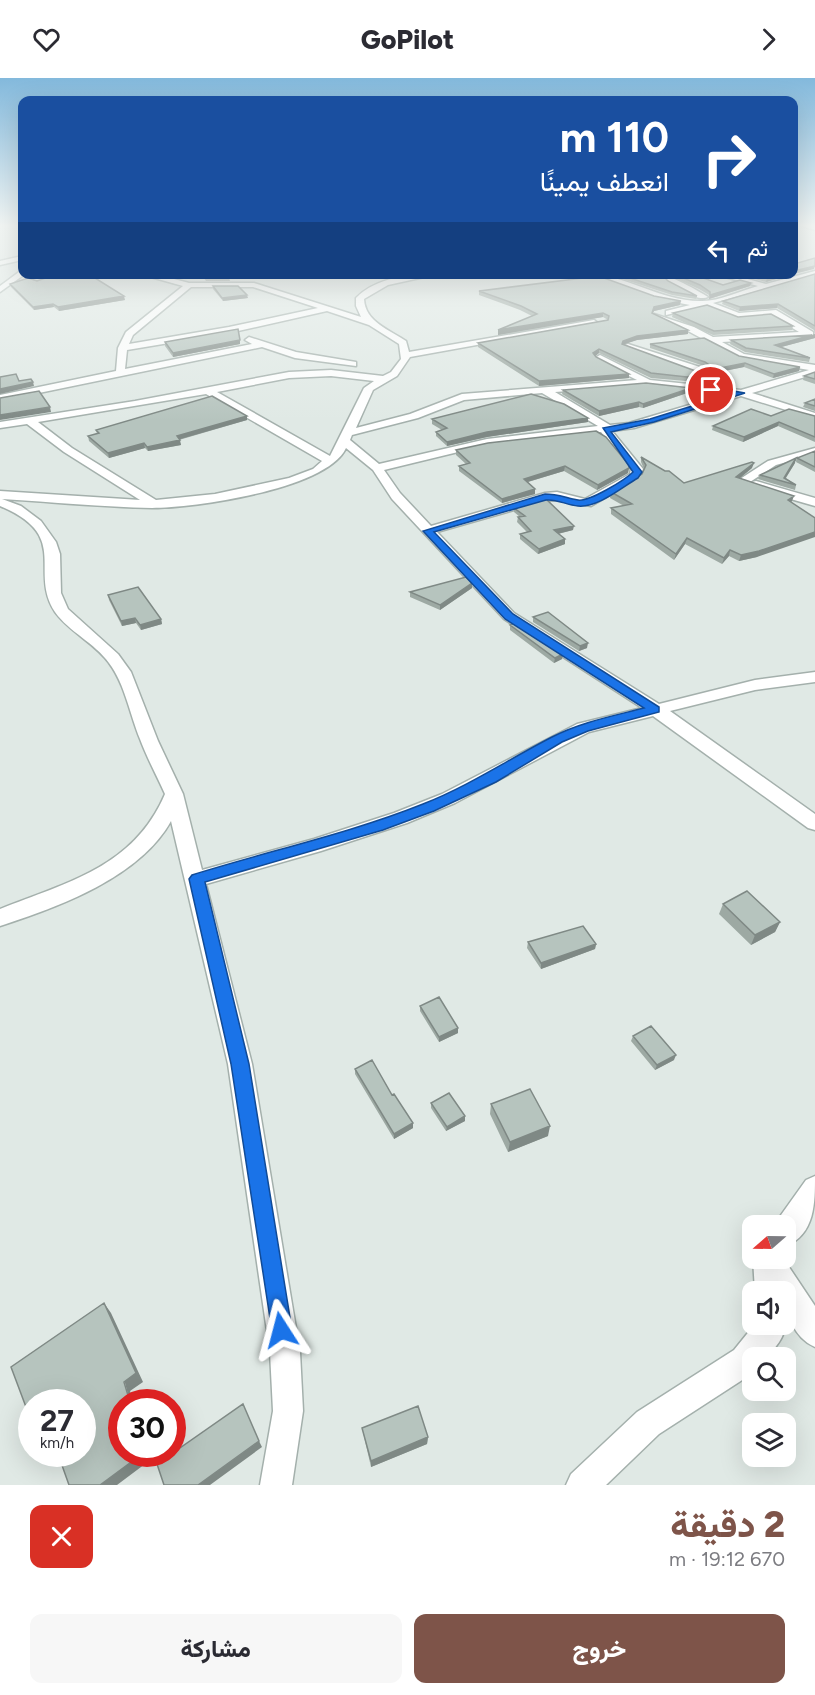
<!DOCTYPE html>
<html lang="ar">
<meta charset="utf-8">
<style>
body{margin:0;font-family:Figtree,Vazirmatn,sans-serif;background:#f7f7f7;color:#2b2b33;direction:rtl;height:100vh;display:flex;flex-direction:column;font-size:22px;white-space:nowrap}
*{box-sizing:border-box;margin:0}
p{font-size:20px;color:#7c7c81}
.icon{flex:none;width:33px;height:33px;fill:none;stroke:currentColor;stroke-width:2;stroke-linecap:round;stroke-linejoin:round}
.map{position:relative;height:1407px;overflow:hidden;direction:ltr}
.sheet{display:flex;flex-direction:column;background:#fff;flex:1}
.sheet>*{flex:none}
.banner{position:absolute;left:18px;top:18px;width:780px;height:183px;border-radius:12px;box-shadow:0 6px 24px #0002;direction:rtl;background:#1a4fa0;color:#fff;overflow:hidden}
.needle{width:39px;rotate:250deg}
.tools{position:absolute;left:742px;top:1137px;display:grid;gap:12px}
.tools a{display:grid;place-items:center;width:54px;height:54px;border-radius:12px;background:#fff;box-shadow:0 6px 24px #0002;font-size:30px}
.speed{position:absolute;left:18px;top:1311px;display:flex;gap:12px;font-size:30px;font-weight:700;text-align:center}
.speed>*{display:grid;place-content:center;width:78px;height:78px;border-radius:50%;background:#fff;box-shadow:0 6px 24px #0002;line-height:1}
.speed small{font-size:15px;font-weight:400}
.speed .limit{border:9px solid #d22;background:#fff;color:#111}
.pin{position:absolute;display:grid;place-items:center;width:51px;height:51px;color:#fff;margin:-26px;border:3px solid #fff;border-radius:50%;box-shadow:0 2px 6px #0007}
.me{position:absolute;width:66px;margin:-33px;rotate:351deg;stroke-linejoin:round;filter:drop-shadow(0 0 4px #0008)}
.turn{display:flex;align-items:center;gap:21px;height:126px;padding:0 30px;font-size:27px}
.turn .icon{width:78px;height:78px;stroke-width:2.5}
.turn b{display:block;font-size:42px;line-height:51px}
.then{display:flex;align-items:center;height:57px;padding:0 30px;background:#0003;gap:12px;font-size:22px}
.round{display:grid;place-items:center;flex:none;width:63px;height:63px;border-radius:12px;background:#f7f7f7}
.headline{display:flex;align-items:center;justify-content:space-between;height:102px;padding:0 30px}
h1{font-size:36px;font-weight:800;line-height:45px;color:#7e5449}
.cta{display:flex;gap:12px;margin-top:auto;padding:12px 30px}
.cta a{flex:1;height:69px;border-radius:12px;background:#7e5449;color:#fff;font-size:24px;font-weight:800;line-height:69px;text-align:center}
.cta a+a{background:#f7f7f7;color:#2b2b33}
header{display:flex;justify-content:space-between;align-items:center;height:78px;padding:0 30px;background:#fff;font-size:27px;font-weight:800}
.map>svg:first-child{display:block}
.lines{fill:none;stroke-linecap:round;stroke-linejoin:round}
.street-casing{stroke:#a4b0ac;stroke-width:3}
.street{fill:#fff;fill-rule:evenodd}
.wall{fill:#9da9a3}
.shaded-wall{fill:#7f8985}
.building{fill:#b6c4be;stroke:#7f8985;stroke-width:1.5}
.route{fill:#1a73e8;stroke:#114b97;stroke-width:1.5}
</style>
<header><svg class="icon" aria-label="forward" viewBox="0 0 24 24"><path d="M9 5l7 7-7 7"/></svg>GoPilot<svg class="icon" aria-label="heart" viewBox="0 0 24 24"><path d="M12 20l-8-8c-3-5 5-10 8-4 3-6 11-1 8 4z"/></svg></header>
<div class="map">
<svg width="815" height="1407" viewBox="0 0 815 1407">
<rect width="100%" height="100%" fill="#e0e9e5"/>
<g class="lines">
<defs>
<path id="street" d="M798,146L815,148V152L799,147Z
M22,178V182L0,187V183Z
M815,193V197L713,225L739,235L776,232L813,254V258L810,259L722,264L744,276L815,287V296L752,315L815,335V341L741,318L634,350L612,353L643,391L639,400L591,428L557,422L546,423L437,454L514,535L659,626L755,602L815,594V604L755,612L670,633L815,736V752L808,750L653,638L589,654L455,725L407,745L321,773L206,806L252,986L300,1274L303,1333L292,1407H260L273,1333L270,1274L228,986L171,743C140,799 59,829 0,848V831C68,804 134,789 165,716C157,698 147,680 140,661C130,637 125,606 109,585C95,565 69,554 55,534C28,493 72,458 0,428V413L140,422L64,374L27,346L0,350V344L135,323L289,294L331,292L383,298L391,294L401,281L399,266L369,247L327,233L229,255L127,272L125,291L252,266L245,262L249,259L296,274L356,284V288L295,280L262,269L0,323V317L116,293L118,270L126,254L183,208L140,196H155L189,205H254L361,239L356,228V220C376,199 411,196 438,196L388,207L364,221C365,244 390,252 406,263L409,274L594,242L598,245L410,279L397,298L373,312L356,350L410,336L462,316L637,302L597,282L595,280L600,277L650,302L717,309L697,294L625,271V267L628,266L703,290L732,311L741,312L809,292L738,280L688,253L654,240V236L694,249L713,259L799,254L771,237L738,241L705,228L666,237V233L690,227L654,220L587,196C625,196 660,223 700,223C717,224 741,213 758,208L714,196H729L766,206ZM191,209H253L318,230L229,249L129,266L133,257ZM331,298L374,303L364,310L330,378L217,314L289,300ZM645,307L726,316L629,345L610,347L555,314ZM542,315L598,348L487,361L379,386L350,362L352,357L418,340L464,322ZM206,316L322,383L313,391L289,400L215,416L156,422L72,370L38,344ZM601,354L631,391L630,396L585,421L557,414L545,415L431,448L400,415L384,392L487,367ZM346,370L373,392L392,421L504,541L642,630L577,646L442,716L394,735L314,761L202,792L183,716L158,663L131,594L118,576L68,531L61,515L60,476L56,464L41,443L21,428L2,421C52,424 102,429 152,430C195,430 327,411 346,370Z
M19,194L25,196L0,214V208Z
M659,196C668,196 699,213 708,219C697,225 668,205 659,196Z
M815,370V376L776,387L747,406L737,403L768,383Z
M756,403L815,420V428L752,410V404Z
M815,1098C815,1125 815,1156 786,1168V1148H775L776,1144L806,1102Z
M753,1180H783L815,1228V1269C793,1259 786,1236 786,1214H755Z
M755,1246H785C785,1260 775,1269 767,1280H753V1295L659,1356L606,1407H566L571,1396L637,1334L734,1272Z"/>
</defs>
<use href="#street" class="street-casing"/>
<use href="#street" class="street"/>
</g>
<path class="wall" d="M201,196H226L229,199L230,203H206Z
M607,196H661L668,203L697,218L696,221L672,217Z
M666,196H692L723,207L751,205L750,208L709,221V217L699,211Z
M759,196H793L766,204L755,201L756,197Z
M815,196V260L781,269L810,280L809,284L745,274L730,266L731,262L812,257L815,256L814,252L777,230L739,233L722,226L723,223Z
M575,197L680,227L654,233L652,235L688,256L637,262L624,266L700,299L686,303L651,300L599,275L595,278L596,279L629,300L539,308L478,269V265L608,242L603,239L498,257V252L532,238L520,232L479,217V213L576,201L574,200Z
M37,203L125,222L59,233L54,229L34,232L11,209L10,206Z
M213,208L248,220L223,223L213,211Z
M673,235L738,239L793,248L792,252L713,257L672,239Z
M165,264L240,266L173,279L165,268Z
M650,266L739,278L800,289L799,293L773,300L744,289L714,295L704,288L650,270Z
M815,294V306L803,302L804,298Z
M563,312L690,314L643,330L639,329L599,338L562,316Z
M815,321V333L803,329L805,325Z
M247,338V342L179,362L181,367L148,373L145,370L109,380L89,363L88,358L97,356L96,352Z
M771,338H815V364L778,348L743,364L712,352L713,348Z
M588,340V344L487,359L447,368L436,358V354L442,352L432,346V341Z
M456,372L629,387L628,395L597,412L564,393L528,404L535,411V416L502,425L459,393V388L466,386L456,377Z
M815,373V394L796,384L797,380Z
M641,379L684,405L752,390L740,400L792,423L757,479L739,483L729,478L722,486L685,466L674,482L611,436V430L624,428L610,420L611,414L642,396L644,391L641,384Z
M795,385L786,400L796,407L795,412L758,401L760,397Z
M514,430L573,452L558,456L565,461V466L538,476L520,461V456L527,454L517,444L518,439H520L514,434Z
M472,510L440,532L410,519V514Z
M108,517L161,541L162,546L141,552L136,545L122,548L109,522Z
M533,539L587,570L579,573L533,544Z
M510,547L563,576L562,581L554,585L510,552Z
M723,826L780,844L775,854L751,867L719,836Z
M528,864L596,866L595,871L541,891L527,870Z
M420,928L458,955L439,964L420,933Z
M633,958L674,982L655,992L631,963Z
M355,991L392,1017L413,1050L394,1061L355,996Z
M431,1025L465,1038V1043L446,1053L431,1030Z
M491,1026L548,1058L508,1074L490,1036Z
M362,1350L428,1359L427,1366L371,1389Z"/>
<path class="shaded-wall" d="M815,188L814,191L794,196V193Z
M781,196H793L766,204L767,200Z
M751,205L750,208L709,221L710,217Z
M247,217L248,220L223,223L222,220Z
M124,218L125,222L59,233L58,229Z
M681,223L680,227L654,233L651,239L654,229Z
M53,226L54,229L34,232L33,229Z
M778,226L777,230L739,233L740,229Z
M603,235V239L498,257V252Z
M688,252V256L637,262L622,267L621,270L623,263L637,258Z
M815,256V260L774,271L775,267Z
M240,262V266L173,279V275Z
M599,271V275L593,280V275Z
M745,285L744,289L714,295L715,291Z
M800,289L799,293L773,300L774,296Z
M701,295L700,299L686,303L687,299Z
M629,296V300L539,308V303Z
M33,304L34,308L0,316V311Z
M691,310L690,314L643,330V326Z
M639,324V329L599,338V333Z
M50,329L51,334L0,342V337Z
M247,338V342L177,362V358Z
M588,340V344L487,359L447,368V364L487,354Z
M779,344L778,348L743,364L744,359Z
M180,362L181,367L148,373L147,369Z
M144,365L145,370L109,380L108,375Z
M796,380L795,385L783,404L784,400Z
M754,385L752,390L735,404L736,399Z
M565,388L564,393L524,405V401Z
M629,390L628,395L597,412L598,407Z
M535,411V416L502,425V421Z
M794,418L792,423L786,427L788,422Z
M574,448L573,452L553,457L554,452Z
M815,454V459L757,479L739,483L741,477Z
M687,460L685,466L674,482L676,476Z
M565,461V466L538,476L539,471Z
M730,472L729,478L722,486L724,480Z
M472,505V510L440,532V527Z
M135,540L136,545L122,548L121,543Z
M161,541L162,546L141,552L140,547Z
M588,565L587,570L579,573L580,568Z
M563,576L562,581L554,585L555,580Z
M780,844L775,854L751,867L755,857Z
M596,866L595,871L541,891V885Z
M458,950V955L439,964V959Z
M676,977L674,982L655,992L657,987Z
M465,1038V1043L446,1053L447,1049Z
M413,1045V1050L394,1061V1056Z
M550,1048L548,1058L508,1074L510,1064Z
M104,1225L111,1235L143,1304L130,1313L134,1324H130Z
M428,1359L427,1366L371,1389V1383Z
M259,1363L262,1369L210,1407H198Z
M142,1376H151L153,1380L117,1407H100Z"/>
<path class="building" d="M815,180V188L794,193V186Z
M57,196H80L95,200L124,218L58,229L53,226L33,229L10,206L28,200L37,203Z
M204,196H226L229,199H206Z
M576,196H593L654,218L681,223L654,229L652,235L688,252L637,258L623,263L622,266L701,295L687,299L651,295L599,271L593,275L596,279L629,296L539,303L478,265L608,242L609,238L603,235L498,252L537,236L521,228L479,213L583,200L575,197Z
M618,196H661L668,203L697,218L672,214Z
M674,196H692L723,207L740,202L751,205L710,217V214L700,207Z
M759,196H781L767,200L756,197Z
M815,196V248L778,226L740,229L723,223Z
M213,208H238L247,217L222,220Z
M707,227L738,239L771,236L793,248L714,253L673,235Z
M238,251L240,262L173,275L165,264Z
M812,257L775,267L810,280L746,270L731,262Z
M704,260L739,278L800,289L774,296L745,285L715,291L705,284L650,266Z
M815,294V301L804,298Z
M16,296L19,303L31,301L33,304L0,311V299Z
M646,305L691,310L643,326L639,324L599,333L563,312Z
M39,313L50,329L0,337V320Z
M531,316L564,326L588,340L487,354L447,364L436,354L447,350L432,341Z
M212,318L247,338L177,358L180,362L147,369L144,365L108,375L88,358L99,355L96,352Z
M815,321V328L805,325Z
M751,331L771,338L789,331L815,338V359L779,344L744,359L713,348Z
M596,353L606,359L629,387V390L598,407L565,388L524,401L535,411L502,421L459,388L470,385L456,372L488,365Z
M815,373V389L797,380Z
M641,379L665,393H669L684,405L752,384L754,385L736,399L794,418L788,422L815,440V454L759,473L741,477L730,472L724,480L687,460L676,476L611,430L632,426L611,414L642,396L646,387Z
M796,380L784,400L796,407L760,397Z
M546,421L574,448L554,452L565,461L539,471L520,456L531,453L518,439L525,438L514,430Z
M466,499L472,505L440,527L410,514Z
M138,509L161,541L140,547L135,540L121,543L108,517Z
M548,534L588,565L580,568L533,539Z
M515,545L563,576L555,580L510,547Z
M747,813L780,844L755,857L723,826Z
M583,848L596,866L541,885L528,864Z
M439,919L458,950L439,959L420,928Z
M651,948L676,977L657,987L633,958Z
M372,982L392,1017L394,1016L413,1045L394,1056L355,991Z
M530,1011L550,1048L510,1064L491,1026Z
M449,1015L465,1038L447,1049L431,1025Z
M104,1225L136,1295L124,1304L130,1324H122V1376H142L100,1407H69L58,1376H82V1324H32V1345L11,1289Z
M243,1326L259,1363L198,1407H164L157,1386Z
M418,1328L428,1359L371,1383L362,1350Z"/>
<linearGradient id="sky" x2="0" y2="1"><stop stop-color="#83b9dc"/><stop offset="0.43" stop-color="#f1f5f3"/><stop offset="1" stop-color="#f1f5f3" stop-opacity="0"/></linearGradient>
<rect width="815" height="343" fill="url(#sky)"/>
<path class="route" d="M711,309L745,315L654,344L611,354L642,394L638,400C622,409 598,430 578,428C566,427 558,421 546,422L434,454L513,536L659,629V634L588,653L562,664L496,704L434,733L383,752L205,804L249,986L292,1252L289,1260L281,1263L273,1260L231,986L189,801L192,797C268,773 348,756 423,726C469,708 509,681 552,659C581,644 613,638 644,630L505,541L423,453L545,416C558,416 566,420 578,422C589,424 625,402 633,394L603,350L650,341L731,316L709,313Z"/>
</svg>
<div class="tools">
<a><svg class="needle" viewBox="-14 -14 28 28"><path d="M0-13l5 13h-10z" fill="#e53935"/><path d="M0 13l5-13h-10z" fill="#7c7c81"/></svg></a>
<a><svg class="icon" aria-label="sound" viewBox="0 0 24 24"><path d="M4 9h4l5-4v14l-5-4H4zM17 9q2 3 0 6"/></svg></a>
<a><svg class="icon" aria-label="search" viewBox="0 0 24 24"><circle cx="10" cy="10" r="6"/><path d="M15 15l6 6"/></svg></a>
<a><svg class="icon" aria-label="layers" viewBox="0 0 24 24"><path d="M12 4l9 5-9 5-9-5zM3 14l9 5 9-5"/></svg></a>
</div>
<div class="speed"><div>27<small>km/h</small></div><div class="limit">30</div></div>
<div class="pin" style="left:711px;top:312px;background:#d93025"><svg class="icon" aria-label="arrive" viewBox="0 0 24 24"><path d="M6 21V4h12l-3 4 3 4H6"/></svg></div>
<svg class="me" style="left:281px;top:1252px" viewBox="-20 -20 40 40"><path d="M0-17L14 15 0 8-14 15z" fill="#1a73e8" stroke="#fff" stroke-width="4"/></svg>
<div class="banner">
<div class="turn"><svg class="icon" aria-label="right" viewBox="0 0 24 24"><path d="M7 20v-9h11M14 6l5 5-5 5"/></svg><div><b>110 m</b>انعطف يمينًا</div></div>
<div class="then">ثم<svg class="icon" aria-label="left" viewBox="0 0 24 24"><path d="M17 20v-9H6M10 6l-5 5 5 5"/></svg></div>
</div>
</div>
<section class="sheet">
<div class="headline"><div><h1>2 دقيقة</h1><p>670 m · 19:12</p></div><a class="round" style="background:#d93025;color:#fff"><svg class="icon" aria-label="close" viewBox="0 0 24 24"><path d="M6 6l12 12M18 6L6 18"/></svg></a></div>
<div class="cta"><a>خروج</a><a>مشاركة</a></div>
</section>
